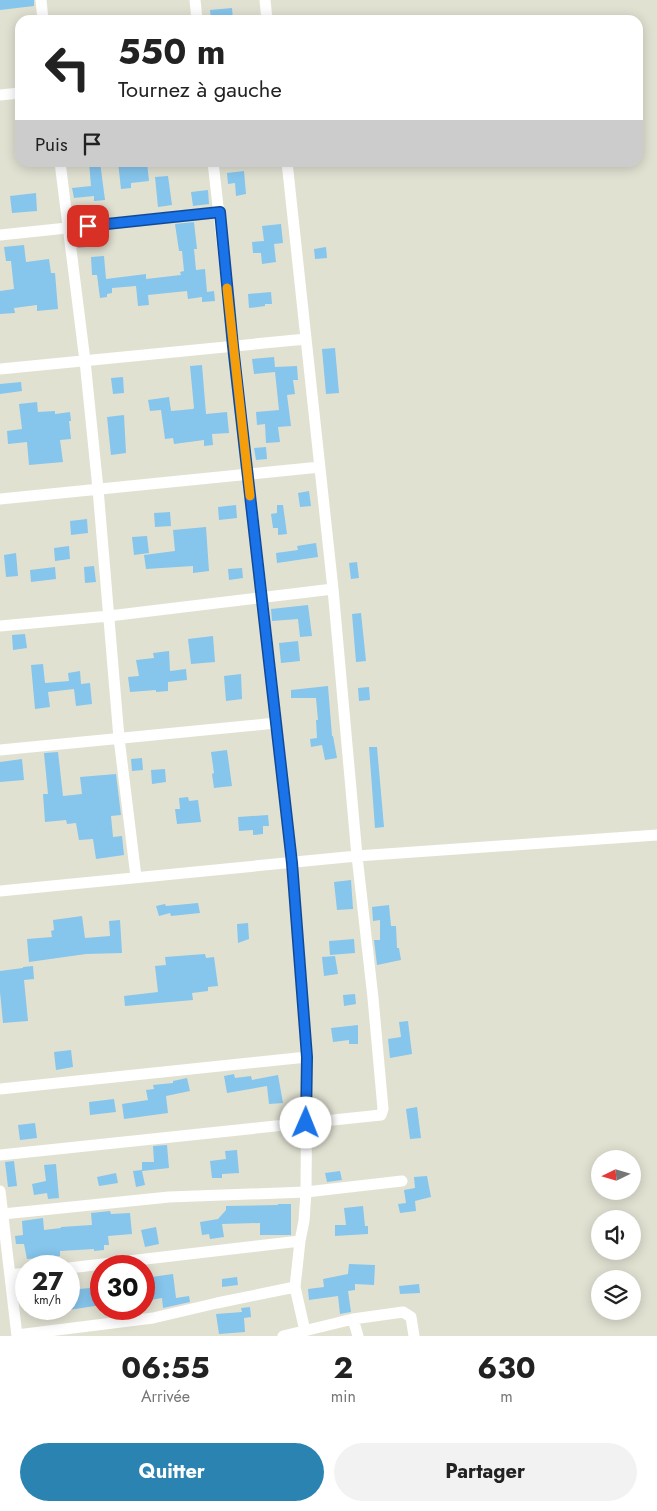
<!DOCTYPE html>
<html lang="fr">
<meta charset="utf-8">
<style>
body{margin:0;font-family:Jost,sans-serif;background:#f2f2f2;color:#222;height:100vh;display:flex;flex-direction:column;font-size:19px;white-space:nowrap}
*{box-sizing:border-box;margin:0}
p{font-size:16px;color:#767676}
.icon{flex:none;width:28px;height:28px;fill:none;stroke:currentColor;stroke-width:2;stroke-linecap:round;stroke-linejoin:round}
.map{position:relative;height:1336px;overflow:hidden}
.side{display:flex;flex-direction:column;background:#fff;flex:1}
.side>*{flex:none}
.banner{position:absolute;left:15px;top:15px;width:628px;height:152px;border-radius:15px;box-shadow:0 2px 12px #0003;background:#fff;color:#222;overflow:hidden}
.needle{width:32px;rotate:265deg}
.tools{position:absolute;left:591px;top:1150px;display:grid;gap:10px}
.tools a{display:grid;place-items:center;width:50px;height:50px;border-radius:50%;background:#fff;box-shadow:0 2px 12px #0003;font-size:25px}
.speed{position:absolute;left:15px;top:1255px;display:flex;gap:10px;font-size:25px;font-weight:700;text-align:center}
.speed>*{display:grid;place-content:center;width:65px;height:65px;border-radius:50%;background:#fff;box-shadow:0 2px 12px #0003;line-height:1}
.speed small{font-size:12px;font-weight:400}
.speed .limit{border:8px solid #d22;background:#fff;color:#111}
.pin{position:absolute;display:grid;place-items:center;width:42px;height:42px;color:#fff;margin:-21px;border-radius:10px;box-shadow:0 2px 8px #0006}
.me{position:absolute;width:55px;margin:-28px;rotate:1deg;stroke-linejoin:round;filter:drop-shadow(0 0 4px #0008)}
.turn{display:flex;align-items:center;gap:18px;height:105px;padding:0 20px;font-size:22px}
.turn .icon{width:65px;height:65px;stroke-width:2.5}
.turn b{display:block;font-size:35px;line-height:42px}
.then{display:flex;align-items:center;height:48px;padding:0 20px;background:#0003;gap:10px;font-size:19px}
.eta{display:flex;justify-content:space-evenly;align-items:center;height:85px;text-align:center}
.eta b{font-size:30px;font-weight:700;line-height:35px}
.primary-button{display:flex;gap:10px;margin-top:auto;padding:10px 20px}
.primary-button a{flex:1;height:58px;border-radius:30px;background:#2b83b2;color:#fff;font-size:20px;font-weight:700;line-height:58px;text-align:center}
.primary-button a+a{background:#f2f2f2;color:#222}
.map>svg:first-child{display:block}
.building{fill:#86c5ec}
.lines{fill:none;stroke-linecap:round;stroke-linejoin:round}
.minor{stroke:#fff;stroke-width:11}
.route-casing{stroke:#114b97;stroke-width:12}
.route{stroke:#1a73e8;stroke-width:9}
.slow{stroke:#f59e0b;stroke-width:9}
</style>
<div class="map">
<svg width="657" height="1336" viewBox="0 0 657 1336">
<rect width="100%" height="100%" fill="#e1e1d2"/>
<path class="building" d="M0,0H34V6L0,10Z
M232,8L233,20H211L210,10Z
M89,162H100L105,200L94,201V196L74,198L72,188L91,186Z
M118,162H147L149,181L131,183V188L121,189Z
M244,171L246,194L236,196L235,183L228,184L227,173Z
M168,176L172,205L158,207L155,177Z
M208,190L209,204L193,206L191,192Z
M36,193L37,211L12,213L10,196Z
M194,222L197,249H194L196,270L205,269L207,292L214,291L215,301L202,302V297L188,299L187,291L148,295L149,305L138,306L136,286L112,288V293L107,294V297L100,298L97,275H92L91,257L104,256L106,279L146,274V279L181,275L180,272L184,271L182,251H179L175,224Z
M281,224L283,243L274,244L276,262L262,264L261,253H253L252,242L264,241L262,226Z
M93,233L94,246L78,248L77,234Z
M24,245L26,262L49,259L51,273H55L58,309L37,311V305L14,308L15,313L0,314V291L14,289L11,261H6L4,247Z
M326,247L327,258L315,259L314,249Z
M271,292L272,304H265V306L249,308L248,294Z
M335,348L339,393L326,394L322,349Z
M274,357L275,367L297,366L298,380H293L295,394L287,395L291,426L278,427L280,442L266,443L265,424L257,425L256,412L279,410L275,372L254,374L252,359Z
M202,365L206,414L227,412L229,433L212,434L213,445L204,446V440L174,444L173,438L165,439L161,410L150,411L148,400L169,397L171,411L193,409L194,408L190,366Z
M123,377L124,393L113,394L111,378Z
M21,382L22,391L0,394V384Z
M37,402L38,412L55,411V414L70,412L71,421H69L71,439L60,440L63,462L29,465L27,442L8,444L7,431L22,429L19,404Z
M124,415L126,453L111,455L107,417Z
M266,447L267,459L256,460L254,448Z
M309,491L311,506L300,507L298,493Z
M236,505L237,518L219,520L218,507Z
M277,505H283L287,534L278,535V528H273L271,514L277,513Z
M170,512L171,526L155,527L154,513Z
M87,519L88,533L71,535L70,521Z
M206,527L209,571L193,573V566L146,569L144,555L175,551L173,530Z
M147,536L149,553L134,555L132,537Z
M316,543L318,557L277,563L276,553L298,550L297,546Z
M69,546L70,559L55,561L54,548Z
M16,553L18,576L6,577L4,555Z
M357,562L359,578L351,579L349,563Z
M94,566L96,582L85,583L84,567Z
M55,567L56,579L31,582L30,570Z
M242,568L243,578L229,580L228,569Z
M308,605L312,636L300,637L298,619L272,621L271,609Z
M361,613L366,661L356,662L352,614Z
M25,634L27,648L13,650L12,635Z
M213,636L215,662L191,664L188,639Z
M298,641L300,661L281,663L279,643Z
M169,651L170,671L186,669L187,680L168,682V691L156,692V690L130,692L128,677L139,676L136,660L154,658L153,653Z
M43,664L45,683L69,681L68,673L80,671L81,684L90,683L92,704L76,706L74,689L48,692L50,707L35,709L31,665Z
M241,674L242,699L226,701L224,676Z
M328,686L332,736H333L337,758L325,760L322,745L311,747L310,739L317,738L316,720H318L316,698H291V690Z
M369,687L370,700L359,701L358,688Z
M369,747H377L384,827L375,828Z
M227,750L232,786L214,788L212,774L214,773L211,752Z
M58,752L63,796L82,794L80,777L116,774L121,815L111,816L113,837L122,836L124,855L96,859L93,839L79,840L76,823L67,824L66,820L45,822L43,794H48L44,753Z
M142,758L143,770L132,771L131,759Z
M22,759L24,780L0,782V762Z
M165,769L166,782L152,784L151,770Z
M188,797L189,801L198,800L201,822L177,824L175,809H180L179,798Z
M268,815L269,826H263V834L253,835V830L239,831L238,817Z
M351,880L353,909L337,910L334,882Z
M198,903L200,913L171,916L170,913L159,916L156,906L165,904L166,906Z
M389,905L391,926H396L397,948H399L401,960L377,965L374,940H380V920L373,921L372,907Z
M82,916L85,938L110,936L109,921L120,920L122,953L86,954L29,962L27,939L52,937L51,931L54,930L53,920Z
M248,923L249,939L238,943L237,924Z
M354,939L355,953L330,955L329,941Z
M205,954L206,958L214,957L218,986L208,987V991L192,993L193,1000L125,1006L124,996L158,992L155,966L166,965L165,957Z
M335,956L338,974L324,976L322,957Z
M33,966L34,979L24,980L28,1021L3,1023L0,992V971L23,968V967Z
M355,994L356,1004L344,1006L343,995Z
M408,1021L412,1054L390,1058L388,1039L401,1037L399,1022Z
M358,1025V1044H349V1040L333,1042L331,1028Z
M71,1050L73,1067L56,1070L54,1052Z
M234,1074L235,1078L251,1076L252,1080L278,1075L283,1103L269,1104L267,1086L227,1093L224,1076Z
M187,1078L190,1091L166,1096L168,1113L124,1119L122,1104L148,1100L146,1090L154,1089L153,1085L173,1083V1081Z
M114,1099L116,1112L90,1115L89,1102Z
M417,1107L421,1138L410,1139L406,1109Z
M35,1123L37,1138L20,1140L18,1125Z
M167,1145L169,1168L142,1171L145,1185L136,1187L133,1171L142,1170V1162H154L153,1146Z
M237,1150L239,1173L222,1174V1178H212L210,1161L226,1159L225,1151Z
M14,1161L17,1186L8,1187L5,1162Z
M56,1164L59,1198L48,1199L47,1193L34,1195L32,1184L46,1181L44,1165Z
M340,1171L342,1180L327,1182L325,1173Z
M116,1173L118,1183L99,1186L97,1177Z
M427,1176L431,1197L415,1201L416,1211L400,1213L398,1204L406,1203L404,1190L415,1188L414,1177Z
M278,1204H291V1235H260V1223L222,1224L224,1237L210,1239L209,1234L202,1235L200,1222L218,1219L226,1210V1206L278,1205Z
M363,1206L365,1226H368V1234L335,1236V1225H346L344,1208Z
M110,1211L111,1214L130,1213L132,1234L108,1236L109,1245H104V1250L94,1251V1249L60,1251V1256L27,1259L24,1244H16L15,1236L23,1235L22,1221L43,1218L44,1230L61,1228V1227L92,1225L91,1213Z
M156,1227L159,1244L145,1247L141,1230Z
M349,1264L375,1265L374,1285L355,1284V1290L348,1291L351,1312L340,1314L338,1296L309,1300L308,1289L324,1287L323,1279L348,1274Z
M173,1274L176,1298L189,1296L190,1302L163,1308L162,1298L144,1301V1292H146L144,1278Z
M237,1277L238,1285L222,1287V1279Z
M419,1284L420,1293L400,1294L399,1286Z
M90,1288L92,1298L101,1297V1305L69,1310V1290Z
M250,1307L251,1317L244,1318L245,1332L219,1334L216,1314L242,1312L241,1308Z"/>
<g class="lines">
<path class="minor" d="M41,0L43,20
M195,0L197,20
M265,0L267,20
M0,95L20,93
M60,162L85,361L98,489L119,738L136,877
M213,162L292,863L307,1057L306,1192L304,1221L300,1241L295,1287L305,1331
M0,235L219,212
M0,369L306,339
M0,499L320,467
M0,626L109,616L333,589
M0,750L276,723
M0,891L357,856L657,835
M0,1089L307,1057
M0,1155L381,1115L383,1109L373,998L357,856L333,589L287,162
M0,1191L17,1336
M3,1214L169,1197L306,1192L402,1181
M69,1268L300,1241
M10,1275L26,1273
M353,1319L358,1336
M17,1335L153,1318L217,1303L295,1287
M283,1336L353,1319L403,1312L411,1317L414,1336"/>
</g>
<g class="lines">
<defs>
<path id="route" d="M88,226L220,212L233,346L292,863L307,1057L306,1123"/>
</defs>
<use href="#route" class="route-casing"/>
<use href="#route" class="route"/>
<path class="slow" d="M227,288L250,496"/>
</g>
</svg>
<div class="tools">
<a><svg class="needle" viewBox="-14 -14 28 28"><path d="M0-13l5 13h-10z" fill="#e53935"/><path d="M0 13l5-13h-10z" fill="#767676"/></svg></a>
<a><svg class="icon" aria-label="sound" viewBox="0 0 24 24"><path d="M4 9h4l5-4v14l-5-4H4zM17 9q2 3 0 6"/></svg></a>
<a><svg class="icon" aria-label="layers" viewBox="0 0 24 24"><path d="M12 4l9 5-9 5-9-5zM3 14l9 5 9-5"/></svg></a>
</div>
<div class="speed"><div>27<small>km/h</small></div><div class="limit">30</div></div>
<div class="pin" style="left:88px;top:226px;background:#d93025"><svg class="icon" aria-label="arrive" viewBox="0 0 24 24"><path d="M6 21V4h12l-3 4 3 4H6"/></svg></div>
<svg class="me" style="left:306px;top:1123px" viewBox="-20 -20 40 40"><circle r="19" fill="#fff"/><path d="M0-13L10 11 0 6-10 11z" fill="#1a73e8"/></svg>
<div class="banner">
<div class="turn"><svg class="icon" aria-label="left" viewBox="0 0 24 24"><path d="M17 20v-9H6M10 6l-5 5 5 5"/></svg><div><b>550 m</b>Tournez à gauche</div></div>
<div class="then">Puis<svg class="icon" aria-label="arrive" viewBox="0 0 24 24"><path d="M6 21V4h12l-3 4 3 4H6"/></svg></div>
</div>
</div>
<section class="side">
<div class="eta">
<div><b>06:55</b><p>Arrivée</p></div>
<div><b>2</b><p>min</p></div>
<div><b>630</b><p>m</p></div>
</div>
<div class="primary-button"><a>Quitter</a><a>Partager</a></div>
</section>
